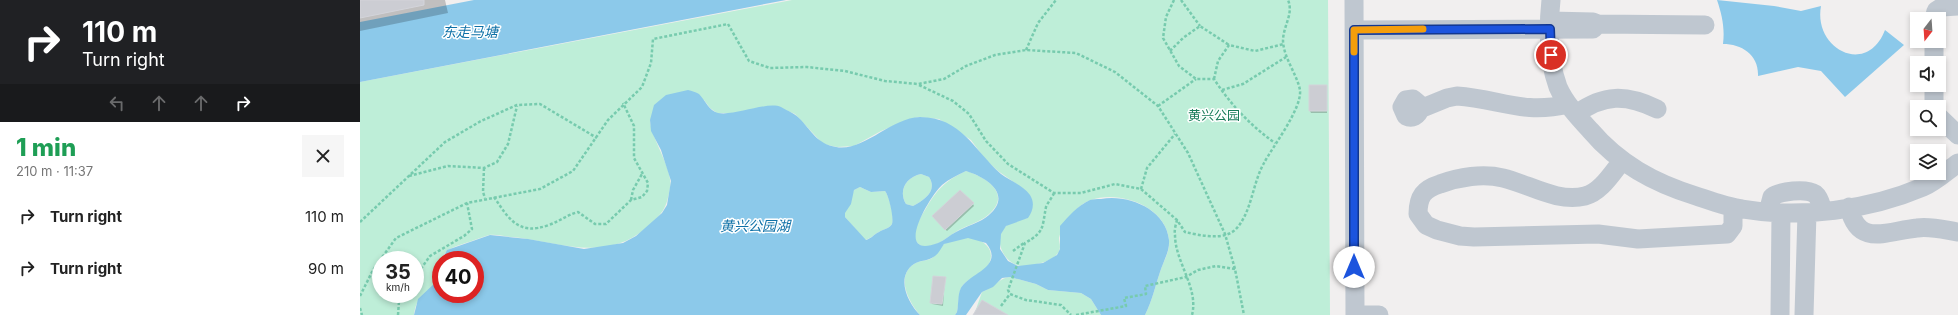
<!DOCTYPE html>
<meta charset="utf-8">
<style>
body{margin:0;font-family:Inter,"Noto Sans SC",sans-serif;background:#f6f6f6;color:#222;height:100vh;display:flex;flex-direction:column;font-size:15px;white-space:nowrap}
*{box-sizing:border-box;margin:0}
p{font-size:13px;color:#767676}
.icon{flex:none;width:22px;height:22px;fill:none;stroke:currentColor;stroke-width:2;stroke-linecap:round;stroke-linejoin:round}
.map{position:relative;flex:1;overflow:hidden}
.sheet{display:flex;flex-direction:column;background:#fff;width:360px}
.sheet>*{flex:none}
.top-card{background:#202124;color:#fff;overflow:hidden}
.needle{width:26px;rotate:197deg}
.tools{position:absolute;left:1550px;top:12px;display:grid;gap:8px}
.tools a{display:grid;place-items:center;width:36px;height:36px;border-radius:0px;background:#fff;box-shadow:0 2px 6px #0003;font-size:20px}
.speed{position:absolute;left:12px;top:251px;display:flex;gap:8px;font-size:20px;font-weight:700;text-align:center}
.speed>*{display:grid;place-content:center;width:52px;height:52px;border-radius:50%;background:#fff;box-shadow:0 2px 6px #0003;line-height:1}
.speed small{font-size:10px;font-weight:400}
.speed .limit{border:6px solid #d22;background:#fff;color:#111}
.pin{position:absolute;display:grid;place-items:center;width:34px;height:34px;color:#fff;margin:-17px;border:2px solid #fff;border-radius:50%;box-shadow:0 1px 4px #0007}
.me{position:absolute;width:44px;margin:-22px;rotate:0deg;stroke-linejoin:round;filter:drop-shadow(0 0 3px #0008)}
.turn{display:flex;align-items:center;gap:14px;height:84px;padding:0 16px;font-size:18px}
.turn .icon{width:52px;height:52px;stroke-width:2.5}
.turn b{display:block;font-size:28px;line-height:34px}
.lanes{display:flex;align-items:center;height:38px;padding:0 16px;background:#0003;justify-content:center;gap:20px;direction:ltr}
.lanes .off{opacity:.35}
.round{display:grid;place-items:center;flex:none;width:42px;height:42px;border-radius:0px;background:#f6f6f6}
.overview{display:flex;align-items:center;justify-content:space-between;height:68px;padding:0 16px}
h1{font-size:24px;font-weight:800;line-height:30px;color:#1e9e55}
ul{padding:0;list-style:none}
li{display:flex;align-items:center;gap:12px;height:52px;padding:0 16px}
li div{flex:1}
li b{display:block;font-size:15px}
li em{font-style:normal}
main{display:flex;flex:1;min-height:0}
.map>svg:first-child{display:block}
.green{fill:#beeed8;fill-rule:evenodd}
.water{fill:#8cc9ea;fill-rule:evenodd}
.shadow{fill:#0003}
.building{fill:#cccdd3;stroke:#d3d4da}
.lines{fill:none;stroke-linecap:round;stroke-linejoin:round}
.path{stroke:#77cbae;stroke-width:2.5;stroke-dasharray:3 2;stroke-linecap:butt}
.minor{stroke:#bfc7d0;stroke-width:19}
.route-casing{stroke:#123790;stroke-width:10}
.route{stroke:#1c54de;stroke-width:7}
.slow{stroke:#f59e0b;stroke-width:7}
.labels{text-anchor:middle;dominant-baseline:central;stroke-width:3;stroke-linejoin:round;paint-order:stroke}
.park-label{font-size:13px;fill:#197c59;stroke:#fff}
.water-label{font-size:14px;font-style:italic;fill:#0f71a7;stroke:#fff}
</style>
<main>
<section class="sheet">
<div class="top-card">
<div class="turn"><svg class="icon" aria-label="right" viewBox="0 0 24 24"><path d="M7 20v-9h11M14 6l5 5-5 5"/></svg><div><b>110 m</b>Turn right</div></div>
<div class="lanes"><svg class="icon off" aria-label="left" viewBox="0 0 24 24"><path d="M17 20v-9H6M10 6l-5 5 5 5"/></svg><svg class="icon off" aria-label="ahead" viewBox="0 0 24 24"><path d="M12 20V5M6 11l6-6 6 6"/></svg><svg class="icon off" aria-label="ahead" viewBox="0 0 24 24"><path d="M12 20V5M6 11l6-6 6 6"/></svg><svg class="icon" aria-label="right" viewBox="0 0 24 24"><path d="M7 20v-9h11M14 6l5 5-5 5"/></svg></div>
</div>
<div class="overview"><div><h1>1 min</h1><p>210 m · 11:37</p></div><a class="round"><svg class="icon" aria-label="close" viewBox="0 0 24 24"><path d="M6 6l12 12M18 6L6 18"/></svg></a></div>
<ul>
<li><svg class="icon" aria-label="right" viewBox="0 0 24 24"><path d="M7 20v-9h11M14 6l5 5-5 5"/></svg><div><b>Turn right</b></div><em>110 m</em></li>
<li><svg class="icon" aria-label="right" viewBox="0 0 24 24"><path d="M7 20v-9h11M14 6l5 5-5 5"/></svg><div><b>Turn right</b></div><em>90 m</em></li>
</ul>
</section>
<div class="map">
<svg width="1598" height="315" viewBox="0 0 1598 315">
<rect width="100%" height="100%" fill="#f1efef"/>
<path class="green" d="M432,0H968L970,315H785C792,301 795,287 800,272C803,262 810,252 809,241C807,206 759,190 731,200C717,204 703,224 699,238C699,241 700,244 700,247C700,256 688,261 681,263C674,265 663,268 657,265C642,260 633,238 646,226C651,221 661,219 668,218L665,190L638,171L625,159L611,140L579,119L558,117L545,121L521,131L494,146L477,147L463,144L435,114L428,111L397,109L373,113H357L350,108L344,100L290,120C291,139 314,170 310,188C306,210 303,213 286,228C245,263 200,242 153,237C146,237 136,234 129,235C122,237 115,240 109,242C102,244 92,247 87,251C78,259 82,272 77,282C67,297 57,292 54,315H0V82ZM21,260H55V294H21Z
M606,171C626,177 653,194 628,215C620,222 608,225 599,230C590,235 571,252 560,245C548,238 560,218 565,210C577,189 585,181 606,171Z
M561,174L569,177C578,191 564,200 553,206L546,204C538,191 546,177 561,174Z
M500,187L511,192L525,191C529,196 535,218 532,224C529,229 523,229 519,232C513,235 512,238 505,240L485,217V212L494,190Z
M614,238C633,244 637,260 621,273C616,277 608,279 603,285C598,291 599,304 597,312L595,315H560C549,302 535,277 554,264C560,260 567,261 572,258C578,254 579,248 584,244C592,238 605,238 614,238Z
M650,277L676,284L688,290L721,293L731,299L741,315H614L622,292C632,288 641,277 650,277Z"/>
<path class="water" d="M114,0H426L0,82V22Z
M1357,0L1414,6L1441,11L1461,6C1453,49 1507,77 1525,30L1544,45L1485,97L1461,71L1438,67L1398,76C1399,55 1382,44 1363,44C1365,28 1362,15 1357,0Z
M328,90C332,91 336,92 339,94C345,100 349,111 358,113C376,116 407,101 421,107C428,111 436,114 441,120C452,132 458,144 476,147C504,152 530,118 560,117C601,117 614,150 641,174C650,181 663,185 670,195C675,203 673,211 668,218L646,226L641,234L640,249L648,261L658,266L683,263L697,255L700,249V226C709,216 717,206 730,200C733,199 737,199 741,199C768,194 806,209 809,240C810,251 803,262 800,272C795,287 792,301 785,315H741L731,299L721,293L688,290L676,284L650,277L642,278L633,287L622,292L606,315H595L597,312C599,304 597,291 603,285C614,272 644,265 626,243L608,238L584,244C581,248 579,253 575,256C569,261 560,260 554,264C535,277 548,303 560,315H54L58,299L76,282L81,265V294H115V260H82L87,250L130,235L168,239L224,249L263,243L276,236L302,213L307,205L311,181L301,150L291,131L290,120L294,105L306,95ZM606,171C626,177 653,194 629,215C620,223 606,226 596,232C590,235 585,240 578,243C532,260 569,197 582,185C589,179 598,175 606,171ZM561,174L569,177C578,191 564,200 553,206L546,204C538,191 546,177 561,174ZM500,187L511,192L525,191C529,196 534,218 532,224C529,229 523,229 519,232C513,235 512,238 506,240L485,217V213L491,204L494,190Z"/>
<path class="shadow" d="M0,0H85L88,13L0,31Z
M967,86V113H951L950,111Z
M613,204L614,206L587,231L574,218Z
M585,278L583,306L572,304L571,302Z"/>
<path class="building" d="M0,0H64V5L0,18Z
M949,85H967V111H949Z
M600,190L614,203L585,230L572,216Z
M573,276L586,277L582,304L570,303Z
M622,300L648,315H613Z"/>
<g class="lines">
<path class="path" d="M814,0L806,17L803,38L819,66L836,79H854C870,104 891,126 915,143
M821,0L840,26
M666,50L678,23L696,0
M810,51L823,38L840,26L869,45
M854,79L858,61L869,45L895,51L924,44
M559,85L593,101L609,114L626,141L648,164L694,193H721L755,184L781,189L817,220L825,232C839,235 862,241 875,230C892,213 892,184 904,163C913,146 942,109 940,90C937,74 924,59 923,41C923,26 934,14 928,0
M862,90L883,84L926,57
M798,106L836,79
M124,168L123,192L125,198
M49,176L88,166L124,168L137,162L148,144L157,106
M781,189L787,168L815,134
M694,193C692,198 688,202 686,207C682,227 685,232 665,243L648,290L650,294L666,300L701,305L711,315
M134,197C149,219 158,236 189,225C200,221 207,215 218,212L235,224H246L271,200L282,197L287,191L288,183L274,158V126L263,103
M271,200L273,190L282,174
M817,220C816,224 814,230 815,235C815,262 839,288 832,315
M0,222L85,142L121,121L157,105L180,104L237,138
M653,251L664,243
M55,277L70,256L104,236L112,229L107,203
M0,296L13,270L36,238L107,203L180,189L213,171L248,120L282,87L291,63L293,39L368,24L389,61L410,68L447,67L485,71L525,81L558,84L584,79L606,66L635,55L666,50L716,53L755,72L798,106L828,153L865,234L875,269L884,315
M641,306L650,294
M0,308L2,315
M38,315L39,301L44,294
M716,315L766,306L764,298L786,294L785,286L826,277L838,270L856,266L875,269"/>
<path class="minor" d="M994,0L995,315
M1191,0C1188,28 1188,60 1198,87C1205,103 1218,117 1230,130C1259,164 1294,183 1336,196C1351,201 1367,207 1382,209C1441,219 1509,210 1563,187C1575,182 1587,171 1598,163
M1574,19L1576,11L1582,7L1598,6
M1238,24L1345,25
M994,30L1233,29L1238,24L1233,22L1190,21
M1574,63V41
M1574,85V107
M1060,109L1059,104L1053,99L1046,100L1042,107L1046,116C1052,119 1058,116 1060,109L1087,98L1097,96C1140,99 1163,115 1208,104
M1216,114C1244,94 1266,94 1297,109
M1579,117L1598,135
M1262,161C1252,173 1241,192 1225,196C1197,203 1169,184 1143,178C1123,173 1099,177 1080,184C1064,189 1058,196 1058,214L1066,225L1077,230L1100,236L1114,237L1238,234L1278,239L1367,234L1373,226V207
M1489,207C1498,248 1527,231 1557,228C1571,226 1585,230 1598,232
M1408,212L1412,197C1420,191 1446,188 1455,194C1460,198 1461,205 1463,211
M995,315H1019
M1420,315L1421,213
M1444,315L1447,213"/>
</g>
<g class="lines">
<defs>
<path id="route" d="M994,267V30L1190,29L1191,55"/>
</defs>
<use href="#route" class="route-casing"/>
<use href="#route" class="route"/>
<path class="slow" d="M994,52V30L1063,29"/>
</g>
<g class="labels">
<g class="park-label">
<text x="854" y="115">黄兴公园</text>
</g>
<g class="water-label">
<text x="110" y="31">东走马塘</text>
<text x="395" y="225">黄兴公园湖</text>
</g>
</g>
</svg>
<div class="tools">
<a><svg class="needle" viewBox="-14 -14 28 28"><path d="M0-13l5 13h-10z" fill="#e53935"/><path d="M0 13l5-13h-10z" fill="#767676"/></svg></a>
<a><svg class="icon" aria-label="sound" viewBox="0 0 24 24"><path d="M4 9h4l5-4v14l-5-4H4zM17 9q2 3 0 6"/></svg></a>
<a><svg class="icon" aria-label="search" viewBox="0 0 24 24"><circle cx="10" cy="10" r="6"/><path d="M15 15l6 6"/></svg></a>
<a><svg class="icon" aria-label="layers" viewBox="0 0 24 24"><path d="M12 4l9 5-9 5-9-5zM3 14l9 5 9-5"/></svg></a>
</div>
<div class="speed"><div>35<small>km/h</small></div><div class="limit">40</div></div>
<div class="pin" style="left:1191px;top:55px;background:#d93025"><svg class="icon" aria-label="arrive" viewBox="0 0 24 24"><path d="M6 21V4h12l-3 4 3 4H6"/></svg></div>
<svg class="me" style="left:994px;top:267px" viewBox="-20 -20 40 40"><circle r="19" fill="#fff"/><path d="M0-13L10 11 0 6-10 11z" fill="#1c54de"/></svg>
</div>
</main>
